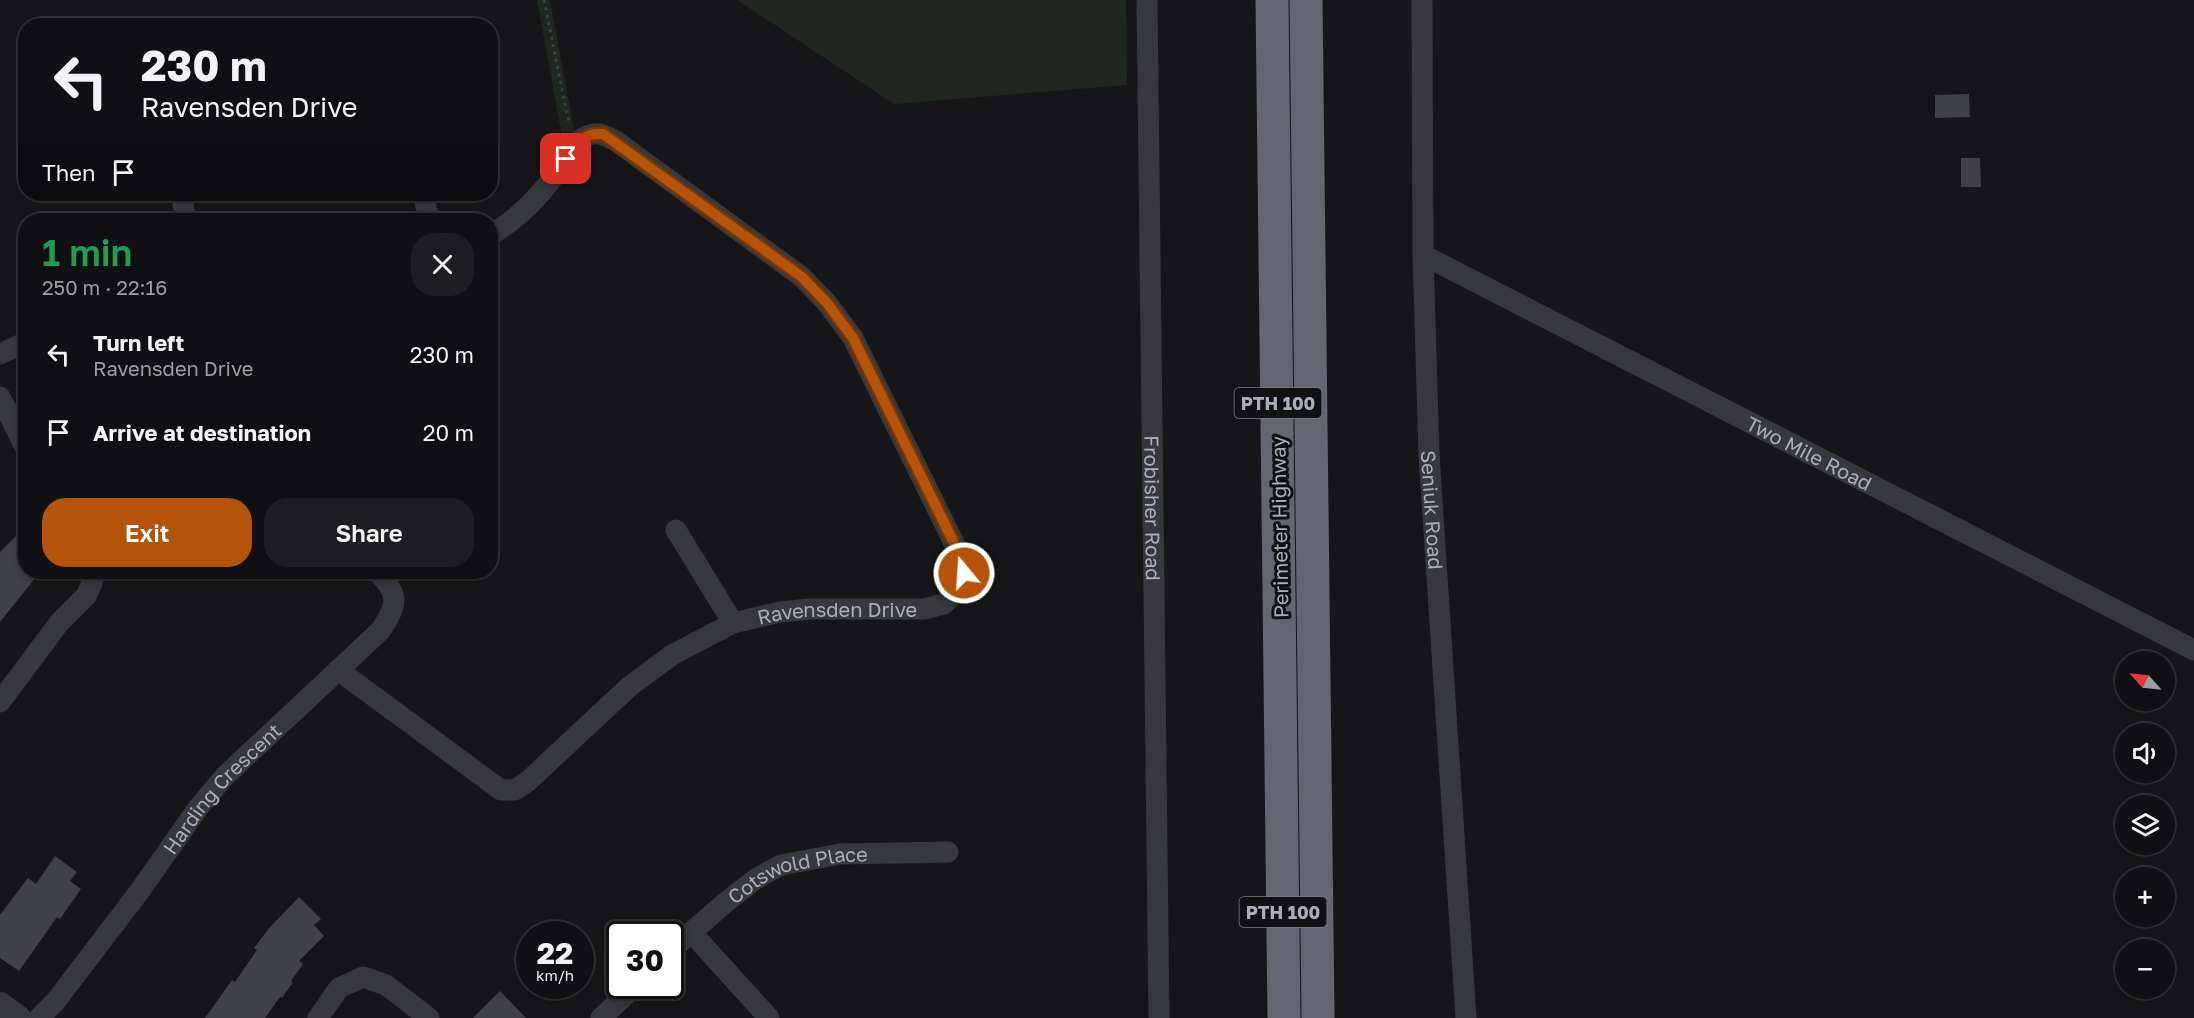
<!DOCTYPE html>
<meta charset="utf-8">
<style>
body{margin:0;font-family:"Golos Text",sans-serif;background:#1e1e20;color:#f1f3f6;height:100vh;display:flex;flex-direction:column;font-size:22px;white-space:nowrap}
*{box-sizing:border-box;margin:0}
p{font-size:20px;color:#9c9d9f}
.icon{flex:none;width:33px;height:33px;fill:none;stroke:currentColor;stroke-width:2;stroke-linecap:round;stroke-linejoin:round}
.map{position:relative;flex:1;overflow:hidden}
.sheet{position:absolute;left:18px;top:213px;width:480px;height:366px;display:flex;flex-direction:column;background:#101012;border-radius:24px;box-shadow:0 3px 9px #0003,0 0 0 2px #303032}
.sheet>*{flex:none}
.banner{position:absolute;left:18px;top:18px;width:480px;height:183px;border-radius:24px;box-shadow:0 3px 9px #0003,0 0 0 2px #303032;background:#101012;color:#f1f3f6;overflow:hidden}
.needle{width:39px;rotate:297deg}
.fabs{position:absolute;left:2115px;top:651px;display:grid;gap:12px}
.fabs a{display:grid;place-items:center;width:60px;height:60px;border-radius:50%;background:#101012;box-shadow:0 3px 9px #0003,0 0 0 2px #303032;font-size:30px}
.speed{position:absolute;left:516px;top:921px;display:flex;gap:12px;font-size:30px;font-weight:700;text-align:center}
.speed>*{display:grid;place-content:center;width:78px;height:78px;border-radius:50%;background:#101012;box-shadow:0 3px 9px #0003,0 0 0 2px #303032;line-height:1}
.speed small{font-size:15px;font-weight:400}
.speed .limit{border:3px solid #111;border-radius:9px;background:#fff;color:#111}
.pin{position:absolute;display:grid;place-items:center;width:51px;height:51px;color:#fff;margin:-26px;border-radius:12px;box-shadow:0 3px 9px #0006}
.me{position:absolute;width:66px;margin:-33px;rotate:342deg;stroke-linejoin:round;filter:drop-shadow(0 0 4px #0008)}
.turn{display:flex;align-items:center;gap:21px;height:126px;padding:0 24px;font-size:27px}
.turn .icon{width:78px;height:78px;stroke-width:2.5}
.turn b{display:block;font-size:42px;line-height:51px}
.then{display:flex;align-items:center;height:57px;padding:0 24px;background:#0003;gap:12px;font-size:22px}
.round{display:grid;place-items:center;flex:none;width:63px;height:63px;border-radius:24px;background:#1e1e20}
.overview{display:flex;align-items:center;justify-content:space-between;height:102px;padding:0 24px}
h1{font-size:36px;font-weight:600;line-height:45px;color:#1e9e55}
.action{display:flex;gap:12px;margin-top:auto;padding:12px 24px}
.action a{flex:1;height:69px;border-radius:24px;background:#b45309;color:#fff;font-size:24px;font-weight:600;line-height:69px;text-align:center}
.action a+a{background:#1e1e20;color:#f1f3f6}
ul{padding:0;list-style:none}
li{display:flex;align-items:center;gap:18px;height:78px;padding:0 24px}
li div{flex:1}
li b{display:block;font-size:22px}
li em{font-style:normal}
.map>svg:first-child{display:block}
.green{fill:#1e261f}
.building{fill:#404145}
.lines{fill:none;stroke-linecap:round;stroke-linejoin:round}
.path{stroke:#3d3f44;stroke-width:3;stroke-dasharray:3 4.5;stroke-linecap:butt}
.minor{stroke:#37383d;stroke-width:21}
.tertiary{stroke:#37383d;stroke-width:26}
.motorway{stroke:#63666e;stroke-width:33}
.route-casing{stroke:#753606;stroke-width:15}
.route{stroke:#b45309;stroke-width:10}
.labels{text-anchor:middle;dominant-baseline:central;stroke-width:6;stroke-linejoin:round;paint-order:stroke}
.shield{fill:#111113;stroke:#7b7e86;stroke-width:1.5}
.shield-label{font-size:18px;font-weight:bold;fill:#a8adb8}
.street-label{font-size:20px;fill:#a8adb8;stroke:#111113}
</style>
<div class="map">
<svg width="2194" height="1018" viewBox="0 0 2194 1018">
<rect width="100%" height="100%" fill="#161618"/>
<path class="green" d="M537,0H550L577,145L566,159Z
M737,0H1126L1127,85L894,104Z"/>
<path class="building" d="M1969,94L1970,117L1935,118V95Z
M1961,158H1980L1981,187H1961Z
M26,526V572H40L0,622V552Z
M55,856L77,872L70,881L81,889L60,919L57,917L19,971L0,958V915L28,878L36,884Z
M299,897L321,919L314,925L324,936L299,961L303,964L291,981L293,982L282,998L280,997L265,1018H205L232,980L235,982L257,950L254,948L270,927Z
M500,991L526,1018H473Z"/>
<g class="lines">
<path class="path" d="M544,0L569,124"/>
<g class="minor">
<path id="s1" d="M1147,0L1159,1018"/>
<path id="s2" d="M1422,0L1423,255L1429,455L1466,1018"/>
<path d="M181,194L186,220"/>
<path d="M423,194L429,220"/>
<path id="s3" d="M1423,255L2194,650"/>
<path d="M0,354L26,342"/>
<path d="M0,397L26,449"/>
<path d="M676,530L733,623"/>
<path id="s4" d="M338,670L501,790H515L527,782L630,686L672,655L733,623L780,612L809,609H924L944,604L957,590L964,573L957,549L853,338L827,303L802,277L616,141C603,134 594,130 581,139C556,175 530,213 490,235"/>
<path d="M0,702L59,623L86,596L92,583L94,572"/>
<path d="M691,932L769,1018"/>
<path id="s5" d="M670,951L726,902L757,878L781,865L840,854L948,852"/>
<path id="s6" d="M39,1018L55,1002L139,892L198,808L225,776L380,631C398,605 400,594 377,572"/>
<path d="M318,1018L339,988L363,977L386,985L429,1018"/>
<path d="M601,1018L635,986"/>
</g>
<path class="tertiary" d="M0,1005L18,1018"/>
<path class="motorway" d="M1272,0L1284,1018
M1306,0L1318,1018"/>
</g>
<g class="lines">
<defs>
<path id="route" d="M566,159C579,143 581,133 603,134L802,277L827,303L853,338L957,549L964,573"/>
</defs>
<use href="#route" class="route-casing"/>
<use href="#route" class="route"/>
</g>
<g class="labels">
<g class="shield">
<rect x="1234.5" y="388" width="87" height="30" rx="4.5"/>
<rect x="1239.5" y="897" width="87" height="30" rx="4.5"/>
</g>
<g class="shield-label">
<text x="1278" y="403">PTH 100</text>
<text x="1283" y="912">PTH 100</text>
</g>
<g class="street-label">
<text stroke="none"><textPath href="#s3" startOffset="434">Two Mile Road</textPath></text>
<text stroke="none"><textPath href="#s1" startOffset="508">Frobisher Road</textPath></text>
<text stroke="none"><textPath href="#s2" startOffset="510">Seniuk Road</textPath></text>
<text transform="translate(1279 527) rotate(-91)">Perimeter Highway</text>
<text stroke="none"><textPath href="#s4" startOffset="598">Ravensden Drive</textPath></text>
<text stroke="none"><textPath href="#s6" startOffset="294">Harding Crescent</textPath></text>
<text stroke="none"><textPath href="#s5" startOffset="154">Cotswold Place</textPath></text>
</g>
</g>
</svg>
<div class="fabs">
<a><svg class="needle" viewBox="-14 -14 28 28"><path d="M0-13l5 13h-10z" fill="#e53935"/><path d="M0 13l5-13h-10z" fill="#9c9d9f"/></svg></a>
<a><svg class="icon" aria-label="sound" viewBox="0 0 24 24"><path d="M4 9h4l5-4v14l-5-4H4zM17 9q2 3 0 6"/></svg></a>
<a><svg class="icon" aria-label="layers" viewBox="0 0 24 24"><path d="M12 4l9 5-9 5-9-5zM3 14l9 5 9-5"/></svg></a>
<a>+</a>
<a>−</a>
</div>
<div class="speed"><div>22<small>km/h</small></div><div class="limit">30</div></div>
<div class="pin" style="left:566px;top:159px;background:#d93025"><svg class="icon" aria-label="arrive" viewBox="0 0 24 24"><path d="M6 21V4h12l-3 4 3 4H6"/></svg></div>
<svg class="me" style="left:964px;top:573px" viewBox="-20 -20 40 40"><circle r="17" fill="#b45309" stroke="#fff" stroke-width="3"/><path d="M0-11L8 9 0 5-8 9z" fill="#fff"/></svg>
<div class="banner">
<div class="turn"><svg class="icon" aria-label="left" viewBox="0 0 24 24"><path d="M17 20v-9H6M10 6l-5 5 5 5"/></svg><div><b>230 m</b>Ravensden Drive</div></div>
<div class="then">Then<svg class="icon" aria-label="arrive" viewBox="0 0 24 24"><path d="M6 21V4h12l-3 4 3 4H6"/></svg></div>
</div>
<section class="sheet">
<div class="overview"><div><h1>1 min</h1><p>250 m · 22:16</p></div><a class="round"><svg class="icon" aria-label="close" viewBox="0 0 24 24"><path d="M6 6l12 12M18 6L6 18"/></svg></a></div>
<ul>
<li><svg class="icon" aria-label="left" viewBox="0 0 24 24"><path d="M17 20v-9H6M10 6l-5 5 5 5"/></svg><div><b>Turn left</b><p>Ravensden Drive</p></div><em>230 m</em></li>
<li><svg class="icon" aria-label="arrive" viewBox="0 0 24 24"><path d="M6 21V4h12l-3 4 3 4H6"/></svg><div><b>Arrive at destination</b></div><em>20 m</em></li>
</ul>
<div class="action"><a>Exit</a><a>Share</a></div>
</section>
</div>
